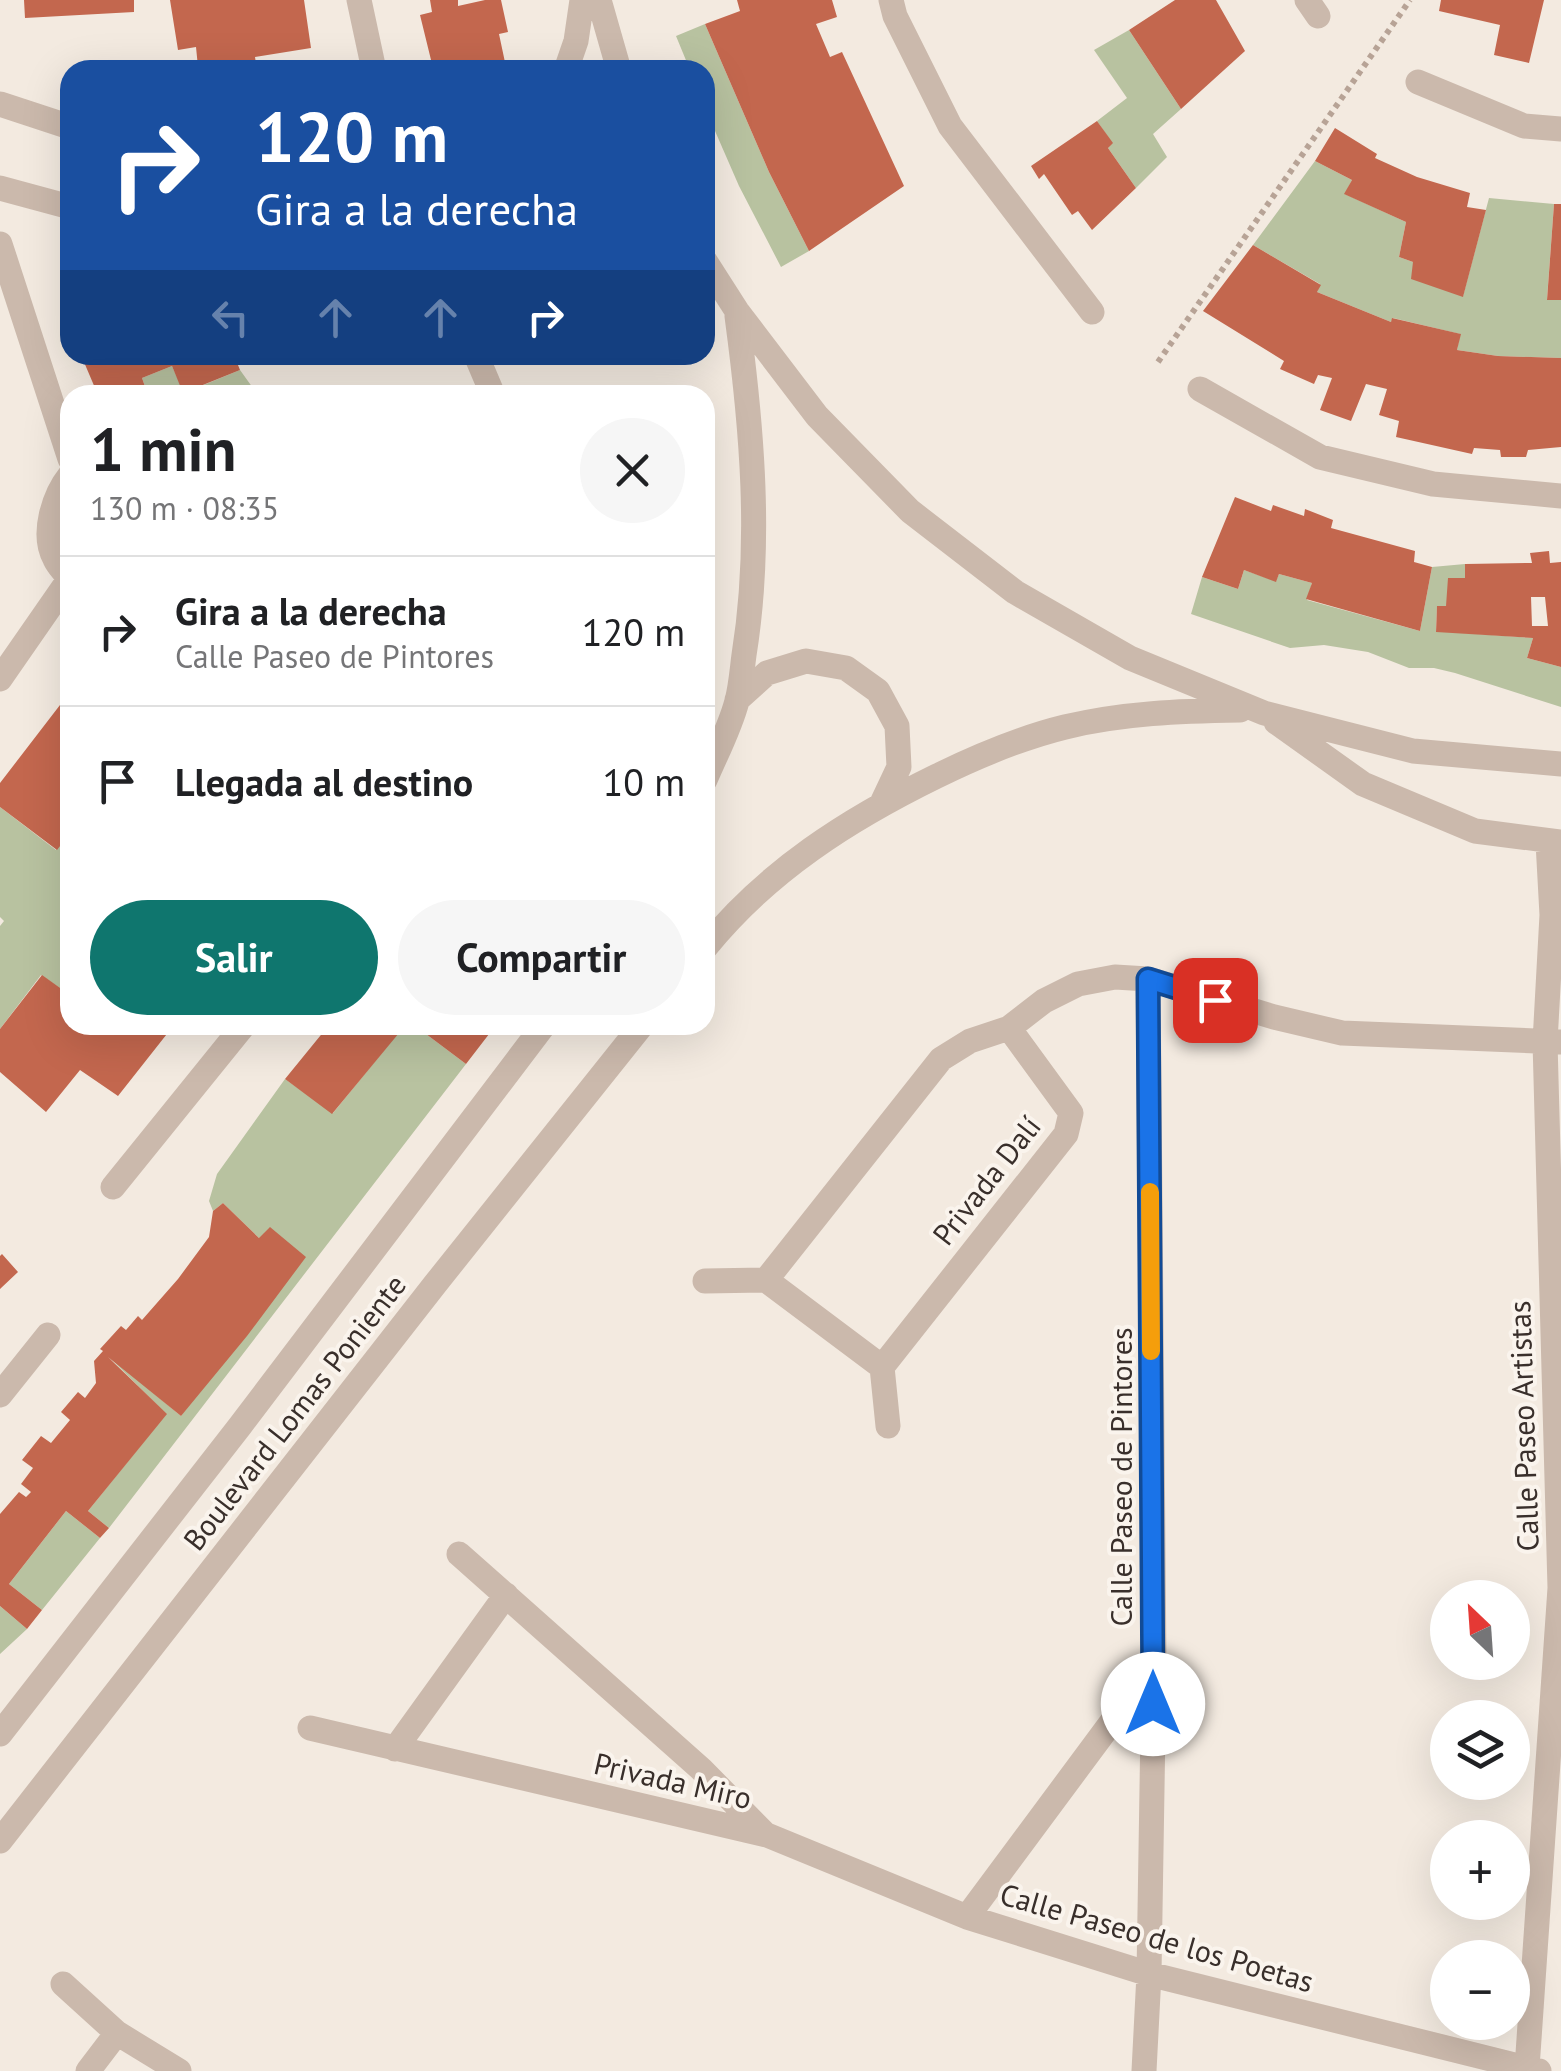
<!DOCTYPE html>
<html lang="es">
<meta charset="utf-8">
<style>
body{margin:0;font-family:"PT Sans",sans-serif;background:#f6f6f6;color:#202124;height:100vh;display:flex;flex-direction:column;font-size:38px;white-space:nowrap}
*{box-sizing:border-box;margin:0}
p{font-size:32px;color:#757577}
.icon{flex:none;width:55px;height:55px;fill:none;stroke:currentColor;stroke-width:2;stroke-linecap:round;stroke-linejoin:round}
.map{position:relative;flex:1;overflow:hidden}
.panel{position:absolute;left:60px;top:385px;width:655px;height:650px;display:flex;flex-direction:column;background:#fff;border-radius:30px;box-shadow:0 10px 40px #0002}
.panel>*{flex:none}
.top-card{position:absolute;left:60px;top:60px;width:655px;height:305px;border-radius:30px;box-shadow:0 10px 40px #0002;background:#1a4fa0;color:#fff;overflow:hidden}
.needle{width:65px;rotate:335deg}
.fabs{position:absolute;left:1430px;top:1580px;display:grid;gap:20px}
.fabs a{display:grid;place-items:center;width:100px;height:100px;border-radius:50%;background:#fff;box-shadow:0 10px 40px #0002;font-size:50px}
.pin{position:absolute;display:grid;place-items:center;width:85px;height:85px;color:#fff;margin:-42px;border-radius:20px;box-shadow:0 5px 15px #0006}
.me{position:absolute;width:110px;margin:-55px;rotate:0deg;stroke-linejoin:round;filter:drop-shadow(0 0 8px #0008)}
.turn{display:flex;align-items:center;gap:35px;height:210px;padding:0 30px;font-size:45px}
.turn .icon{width:130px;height:130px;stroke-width:2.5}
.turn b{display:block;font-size:70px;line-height:85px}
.lanes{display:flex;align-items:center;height:95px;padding:0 30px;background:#0003;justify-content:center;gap:50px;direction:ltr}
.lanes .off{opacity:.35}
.round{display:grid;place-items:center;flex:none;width:105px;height:105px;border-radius:52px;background:#f6f6f6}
.overview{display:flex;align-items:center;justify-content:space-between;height:170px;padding:0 30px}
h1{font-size:60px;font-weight:800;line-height:75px}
.button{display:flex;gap:20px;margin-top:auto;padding:20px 30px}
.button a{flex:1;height:115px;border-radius:60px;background:#0f766e;color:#fff;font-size:40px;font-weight:800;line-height:115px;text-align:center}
.button a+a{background:#f6f6f6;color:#202124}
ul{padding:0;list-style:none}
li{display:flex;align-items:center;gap:30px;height:150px;padding:0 30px;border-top:2px solid #e0e0e0}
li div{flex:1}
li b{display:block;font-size:38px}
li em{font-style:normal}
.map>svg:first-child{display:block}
.green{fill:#b8c2a0}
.building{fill:#c3674e;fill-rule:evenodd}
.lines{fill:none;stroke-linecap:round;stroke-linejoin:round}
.path{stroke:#b7a396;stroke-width:6;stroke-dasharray:5 5;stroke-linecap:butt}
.minor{stroke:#cbb9ac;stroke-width:25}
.route-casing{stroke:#114b97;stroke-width:25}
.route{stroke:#1a73e8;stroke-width:18}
.slow{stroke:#f59e0b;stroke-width:18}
.labels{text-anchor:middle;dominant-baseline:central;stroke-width:8;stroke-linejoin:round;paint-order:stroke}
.street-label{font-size:30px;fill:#392f2b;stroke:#faf4ed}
</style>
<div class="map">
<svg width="1561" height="2071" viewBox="0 0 1561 2071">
<rect width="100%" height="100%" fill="#f3eae0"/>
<path class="green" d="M705,24L769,172L809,251L781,267L739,186L705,108V70H690L676,36Z
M1129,30L1181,109L1153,134L1167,157L1136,188L1108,148L1112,143L1097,121L1127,98L1094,50Z
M1315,161L1352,180L1345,194L1406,222L1399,257L1413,262L1463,296L1489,198L1554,204L1547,299L1561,300V358L1498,356L1457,350L1460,334L1393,318L1391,322L1317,292L1320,284L1253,245Z
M172,366L184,393L240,370L258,395H148L142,378Z
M1465,564V578L1446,606L1437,607L1436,631L1533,638L1527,658L1561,667V707L1455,673L1434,668H1409L1368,652L1324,645L1290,648L1191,614L1202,577L1238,589L1244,570L1276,581L1279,574L1312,583L1307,600L1420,631L1432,567Z
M0,807L56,850L70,833V995L41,975L0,1029V926L4,921L0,917Z
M389,1025H414L466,1064L109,1528L88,1511L166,1414L103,1351L181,1416L259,1238L223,1203L213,1211L209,1201L217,1174L285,1079L333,1113L398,1033Z
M66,1511L100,1538L42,1610L9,1584Z
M0,1606L27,1629L0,1654Z"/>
<path class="building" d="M24,0H134V12L25,18Z
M170,0H304L311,48L255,57L257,70H220L219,64L198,67L196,47L178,50Z
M430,0H458V6L485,0H501L508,32L499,34L506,67L500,70H446L444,61L432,64L420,15L432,12Z
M737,0H832L837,17L816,24L830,57L842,52L904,186L809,251L769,172L705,24L740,11Z
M1175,0H1216L1245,51L1181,109L1129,30Z
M1441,0H1544L1529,63L1494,55L1500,25L1439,11Z
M1097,121L1113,143L1108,148L1136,188L1092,230L1078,211L1072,215L1044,174L1039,179L1031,166Z
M1335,128L1377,154L1375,158L1417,177L1470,193L1467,207L1486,210L1463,297L1411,279L1413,262L1399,257L1406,222L1344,194L1352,180L1315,161Z
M1554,204H1561V300H1547Z
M1253,245L1321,285L1317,292L1391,322L1392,318L1461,334L1457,350L1498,356L1561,358V447L1528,450L1526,457H1501L1500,450L1474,448L1472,454L1396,437L1399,421L1379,415L1387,389L1366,384L1351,421L1320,410L1332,378L1318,375L1314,384L1280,369L1284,361L1203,311Z
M81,355H234L240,370L183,393L172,366L142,378L148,395H98Z
M1235,497L1271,511L1273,505L1304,516L1305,509L1333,520L1331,528L1415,551L1414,562L1432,567L1420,631L1306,599L1312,583L1279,574L1276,582L1244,570L1238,589L1202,577Z
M1549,551L1550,563L1561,562V667L1527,658L1533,638L1436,632L1437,606H1446L1448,578H1465V564L1532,563L1530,553ZM1531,597H1545L1548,626H1532Z
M70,692V833L57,850L0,807V783Z
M42,975L70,995V1025H174L118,1096L80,1070L46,1112L0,1072V1029Z
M329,1025H389L399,1033L332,1114L285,1079Z
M414,1025H496L466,1064Z
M223,1203L259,1238L270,1227L306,1257L247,1336L181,1416L108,1357L167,1414L88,1511L109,1528L100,1538L66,1511L9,1584L42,1610L27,1629L0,1606V1514L19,1492L26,1497L31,1492L21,1484L33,1468L22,1460L41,1436L51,1443L70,1420L61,1412L78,1392L85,1398L96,1383L94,1361L103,1351L100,1349L121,1326L126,1330L138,1316L142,1320L178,1279L209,1237L213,1211Z
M2,1254L18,1272L0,1289V1256Z"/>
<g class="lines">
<path class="path" d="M1158,362L1410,0"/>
<path class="minor" d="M359,0L374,70
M599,0L619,70
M891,0L895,16L950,126L1092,312
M1307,0L1318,16
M566,70L576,41L582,0
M1418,82L1524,126L1561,129
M0,104L70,127
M0,188L70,207
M0,244L70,459
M705,261L737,311L817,416L910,511L1015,592L1130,658L1264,713L1413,751L1561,764
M476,355L493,395
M1200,389L1320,457L1433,484L1561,496
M69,579C65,572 58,566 55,559C41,534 54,495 70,475
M0,679L70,578
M737,700L767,673L806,661L846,668L878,691L897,726L899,767L882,803
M1276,722L1363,784L1475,831L1561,842
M705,780C716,754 730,728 737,701C741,686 742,670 744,655C762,543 752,428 737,316
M705,948C767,871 849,819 937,776C978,756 1020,738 1065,727C1123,713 1181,711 1240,710
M113,1187L244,1025
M766,1280L941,1059L970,1041L1009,1028L1044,1001L1078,984L1115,977L1148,979L1274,1017L1342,1033L1560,1042
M705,1281L766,1280L882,1367
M0,1395L48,1335
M888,1426L882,1367L1066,1134L1071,1113L1009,1028
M459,1554L701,1769L765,1834
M310,1728L767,1835L967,1917L1149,1974L1539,2071
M0,1734L240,1426L544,1025
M395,1749L506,1595
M0,1841L436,1283L642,1025
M967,1917L1154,1665
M63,1984L117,2033L179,2071
M1527,2068L1560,1588L1545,1042L1552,915L1548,842
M88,2071L117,2033
M1144,2071L1149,1974L1154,1665L1148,979"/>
</g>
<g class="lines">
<defs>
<path id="route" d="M1153,1704L1148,979L1215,1000"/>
</defs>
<use href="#route" class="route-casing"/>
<use href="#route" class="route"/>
<path class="slow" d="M1150,1192L1151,1351"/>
</g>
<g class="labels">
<g class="street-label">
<text transform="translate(986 1180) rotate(-52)">Privada Dalí</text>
<text transform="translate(294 1412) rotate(-52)">Boulevard Lomas Poniente</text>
<text transform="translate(1523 1426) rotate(-92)">Calle Paseo Artistas</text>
<text transform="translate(1120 1477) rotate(-90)">Calle Paseo de Pintores</text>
<text transform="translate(673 1780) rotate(13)">Privada Miro</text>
<text transform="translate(1157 1937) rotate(16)">Calle Paseo de los Poetas</text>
</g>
</g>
</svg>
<div class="fabs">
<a><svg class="needle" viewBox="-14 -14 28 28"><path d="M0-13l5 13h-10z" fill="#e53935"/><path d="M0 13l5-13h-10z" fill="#757577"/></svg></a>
<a><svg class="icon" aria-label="layers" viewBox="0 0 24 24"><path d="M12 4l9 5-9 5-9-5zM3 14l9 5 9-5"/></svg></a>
<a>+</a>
<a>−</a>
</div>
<div class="pin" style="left:1215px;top:1000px;background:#d93025"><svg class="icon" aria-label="arrive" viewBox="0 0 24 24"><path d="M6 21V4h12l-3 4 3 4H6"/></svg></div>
<svg class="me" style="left:1153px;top:1704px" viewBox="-20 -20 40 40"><circle r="19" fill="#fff"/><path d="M0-13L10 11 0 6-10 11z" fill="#1a73e8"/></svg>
<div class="top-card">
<div class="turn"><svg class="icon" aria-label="right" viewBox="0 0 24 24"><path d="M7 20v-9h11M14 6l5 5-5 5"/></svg><div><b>120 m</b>Gira a la derecha</div></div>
<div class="lanes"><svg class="icon off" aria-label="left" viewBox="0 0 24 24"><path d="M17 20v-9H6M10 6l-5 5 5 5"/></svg><svg class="icon off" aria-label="ahead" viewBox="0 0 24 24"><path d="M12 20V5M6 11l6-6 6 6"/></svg><svg class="icon off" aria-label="ahead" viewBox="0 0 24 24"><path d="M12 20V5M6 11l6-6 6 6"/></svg><svg class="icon" aria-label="right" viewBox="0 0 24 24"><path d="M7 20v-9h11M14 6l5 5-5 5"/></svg></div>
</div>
<section class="panel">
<div class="overview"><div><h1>1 min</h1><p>130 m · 08:35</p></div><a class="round"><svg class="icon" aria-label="close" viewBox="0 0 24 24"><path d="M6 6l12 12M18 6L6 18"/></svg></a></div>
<ul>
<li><svg class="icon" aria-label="right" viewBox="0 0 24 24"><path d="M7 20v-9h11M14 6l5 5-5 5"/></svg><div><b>Gira a la derecha</b><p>Calle Paseo de Pintores</p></div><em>120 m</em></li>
<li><svg class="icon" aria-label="arrive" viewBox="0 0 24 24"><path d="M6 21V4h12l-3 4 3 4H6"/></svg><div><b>Llegada al destino</b></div><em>10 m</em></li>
</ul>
<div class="button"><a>Salir</a><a>Compartir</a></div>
</section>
</div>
